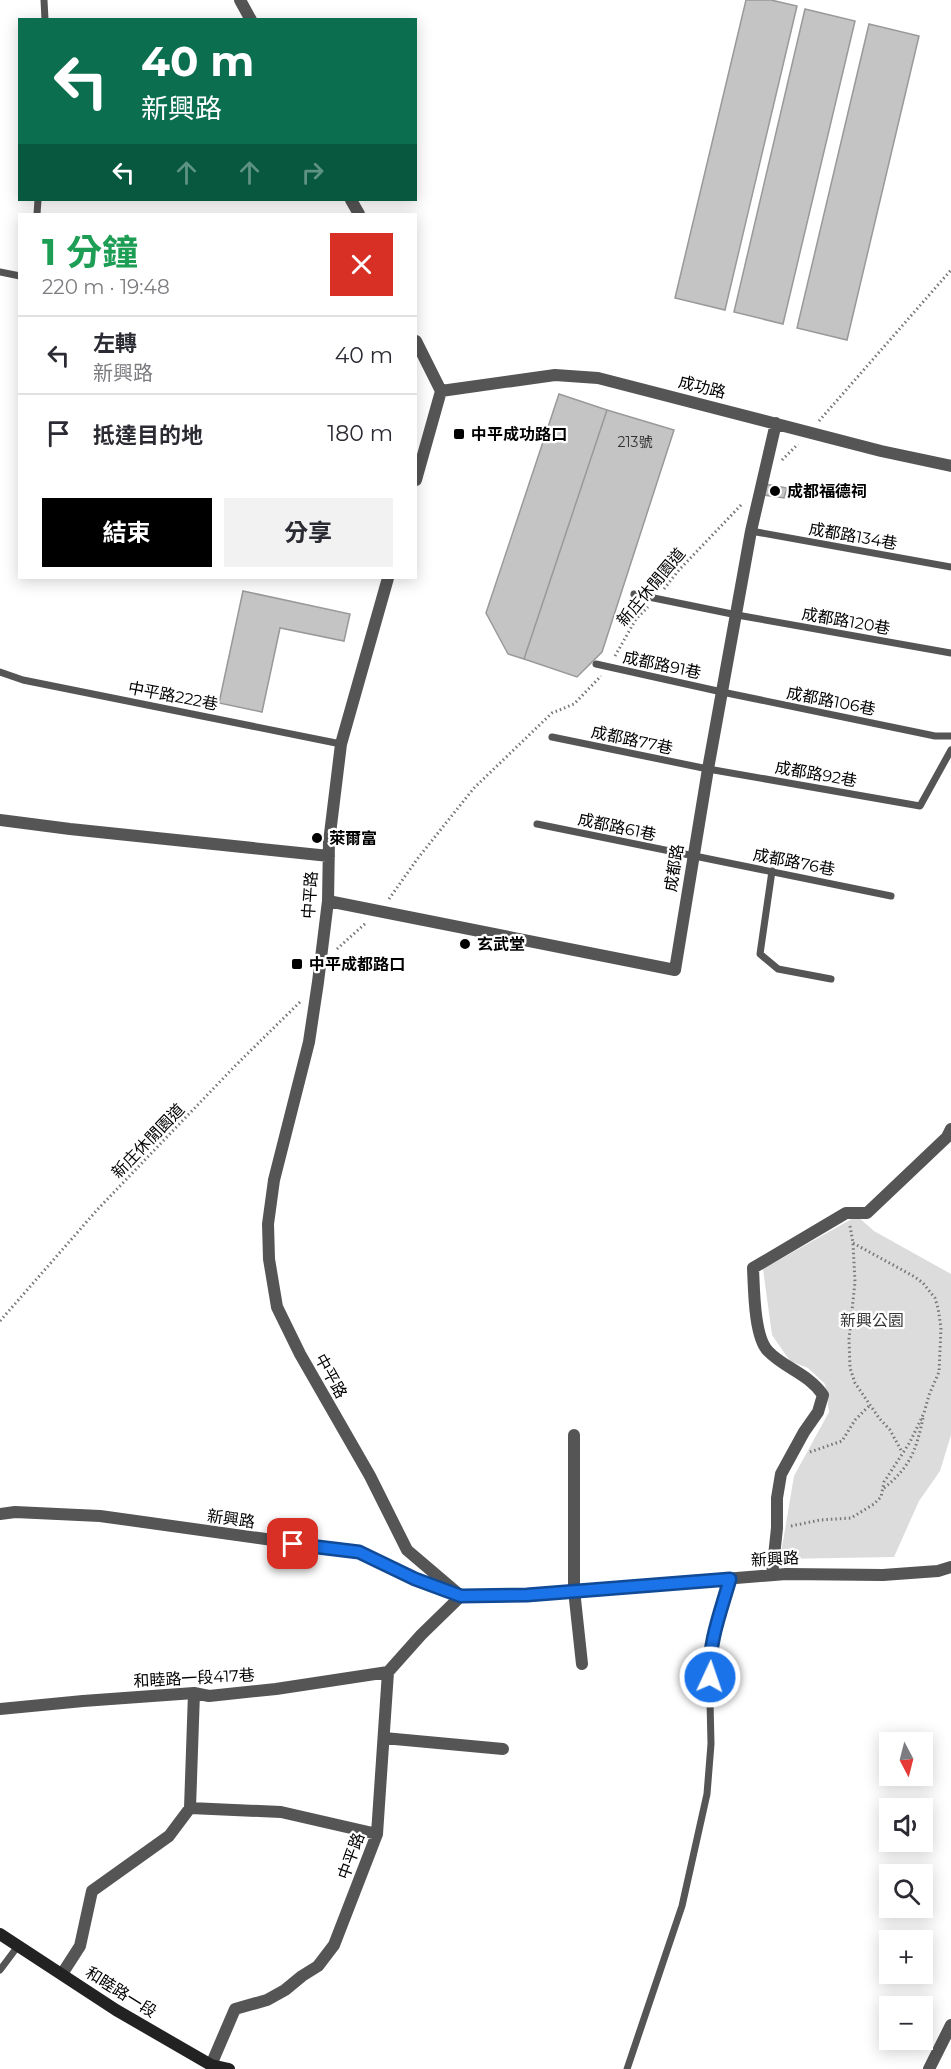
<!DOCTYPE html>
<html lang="zh-TW">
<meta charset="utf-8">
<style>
body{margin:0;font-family:Montserrat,"Noto Sans TC",sans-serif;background:#f2f2f3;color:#2b2b33;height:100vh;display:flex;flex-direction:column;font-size:22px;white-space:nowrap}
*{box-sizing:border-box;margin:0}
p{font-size:20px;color:#7c7c81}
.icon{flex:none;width:33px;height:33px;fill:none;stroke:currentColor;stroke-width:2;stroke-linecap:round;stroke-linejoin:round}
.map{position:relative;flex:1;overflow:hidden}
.side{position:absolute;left:18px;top:213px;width:399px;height:366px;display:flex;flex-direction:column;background:#fff;border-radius:0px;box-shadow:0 3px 15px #0003}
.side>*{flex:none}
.banner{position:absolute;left:18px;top:18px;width:399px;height:183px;border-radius:0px;box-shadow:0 3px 15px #0003;background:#0b6e4f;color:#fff;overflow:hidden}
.needle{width:39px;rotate:173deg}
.controls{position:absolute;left:879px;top:1732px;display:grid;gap:12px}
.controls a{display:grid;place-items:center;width:54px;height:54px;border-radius:0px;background:#fff;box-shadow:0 3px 15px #0003;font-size:30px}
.pin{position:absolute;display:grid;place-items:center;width:51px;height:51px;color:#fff;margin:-26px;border-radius:12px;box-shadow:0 3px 9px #0006}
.me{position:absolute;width:66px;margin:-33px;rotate:3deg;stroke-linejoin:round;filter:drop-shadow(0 0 4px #0008)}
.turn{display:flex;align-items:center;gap:21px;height:126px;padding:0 24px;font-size:27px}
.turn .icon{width:78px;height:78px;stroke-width:2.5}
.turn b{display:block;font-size:42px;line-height:51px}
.lanes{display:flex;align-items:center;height:57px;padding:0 24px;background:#0003;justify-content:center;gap:30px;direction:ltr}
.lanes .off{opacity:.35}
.round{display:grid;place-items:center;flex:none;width:63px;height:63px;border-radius:0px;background:#f2f2f3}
.overview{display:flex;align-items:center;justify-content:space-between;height:102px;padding:0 24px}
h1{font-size:36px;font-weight:700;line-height:45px;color:#1e9e55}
.action{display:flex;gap:12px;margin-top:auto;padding:12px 24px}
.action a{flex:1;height:69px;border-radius:0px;background:#000;color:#fff;font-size:24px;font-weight:700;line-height:69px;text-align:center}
.action a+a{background:#f2f2f3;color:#2b2b33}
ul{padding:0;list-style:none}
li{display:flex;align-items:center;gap:18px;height:78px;padding:0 24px;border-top:2px solid #e1e1e2}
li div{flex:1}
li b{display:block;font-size:22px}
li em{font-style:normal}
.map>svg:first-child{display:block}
.green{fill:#dcdcdc}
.building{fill:#c4c4c4;stroke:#999;stroke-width:1.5}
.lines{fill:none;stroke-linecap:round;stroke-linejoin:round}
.path{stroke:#777;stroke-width:3;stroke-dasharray:1.5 3;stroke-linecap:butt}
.lane{stroke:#555;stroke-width:7}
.street{stroke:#555;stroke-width:12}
.secondary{stroke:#222;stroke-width:12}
.route-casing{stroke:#114b97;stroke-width:15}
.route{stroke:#1a73e8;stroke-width:10}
.poi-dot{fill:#000;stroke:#fff;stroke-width:2}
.labels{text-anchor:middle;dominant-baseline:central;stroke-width:4.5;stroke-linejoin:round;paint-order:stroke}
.number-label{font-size:14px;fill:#313131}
.street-label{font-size:16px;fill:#000;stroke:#fff}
.poi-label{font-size:16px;font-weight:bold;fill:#000;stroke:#fff;text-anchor:start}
.park-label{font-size:16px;fill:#333;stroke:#fff}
</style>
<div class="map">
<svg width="951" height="2069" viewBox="0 0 951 2069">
<rect width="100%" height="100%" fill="#fff"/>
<path class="green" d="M857,1216L874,1231L951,1274V1435L940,1471L919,1501L894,1557L780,1559L794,1476L829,1412L825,1384L808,1368L790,1361L772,1335L763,1269Z"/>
<path class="building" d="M746,0H771L797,6L725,310L675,298Z
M805,9L855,21L783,324L734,312Z
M869,24L919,36L847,340L797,328Z
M559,394L607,410L524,659L508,654L486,613Z
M607,410L674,430L602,652L577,677L524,659Z
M765,484L787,488L784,498L764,495Z
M243,591L350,614L344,641L280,628L262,712L219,703Z"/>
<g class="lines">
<path class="path" d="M819,421L951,270
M782,460L798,444
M664,589L679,570L743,503
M615,656L636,619L648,607
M389,899L418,858L474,788L552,713L574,704L601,676
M337,949L366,923
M850,1226L853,1243L855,1282L849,1339L850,1368L855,1383L879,1418L890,1430L902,1452
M0,1321L97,1210L235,1066L301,1001
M810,1452L842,1441L855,1420L870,1405
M884,1488C910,1467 916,1451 923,1418
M791,1526L820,1520L851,1518L874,1504L881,1497L884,1482L910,1442L924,1413L929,1395L939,1372L941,1328L938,1308L935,1298L923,1283L915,1277L853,1243"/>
<path class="lane" d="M44,0L45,20
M37,214L38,200
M0,272L20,276
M751,531L951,567
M634,594L737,615L951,653
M596,664L722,692L935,736H951
M0,672L23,680L341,744
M552,737L708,769L920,806L951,750
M537,824L891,896
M772,871L760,954L778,969L831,979
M0,1970L18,1946
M627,2069L682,1906L707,1794L711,1744L709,1658L715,1629L730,1579"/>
<path class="street" d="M240,0L251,20
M351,200L359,214
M416,341L441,391L416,480
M441,391L555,375L598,378L881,451L951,466
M388,578L341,744L329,842L328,901L318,982L309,1042L274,1180L268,1224L269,1259L277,1307L300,1354L370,1476L407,1550L461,1596
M0,820L70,829L329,856
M328,901L675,970L708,769L751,531L776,423
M574,1435V1590L582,1664
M0,1514L15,1512L100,1516L359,1552L415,1579L461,1596L527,1595L786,1574L883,1575L938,1571L951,1567
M772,1575L777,1528V1498L781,1474L804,1432L818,1412L823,1395C809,1374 784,1368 768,1351C754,1337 754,1288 753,1268L846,1213H867L947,1137L951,1129
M0,1709L83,1701L194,1693L209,1696L276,1689L388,1672
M384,1738L503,1749
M190,1808L281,1812L377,1834
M62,1974L80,1946L92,1891L169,1836L190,1808L194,1693
M212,2069L211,2065L235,2009L267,2000L285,1990L302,1976L318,1966L334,1945L377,1834L388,1672L421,1635L461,1596
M929,2069L951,2025"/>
<path class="secondary" d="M0,1934L116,2010L211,2065L229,2069"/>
</g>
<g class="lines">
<defs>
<path id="route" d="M293,1544L359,1552L415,1579L461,1596L527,1595L730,1579C721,1611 708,1643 710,1677"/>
</defs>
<use href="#route" class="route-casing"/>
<use href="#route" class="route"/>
</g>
<g class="poi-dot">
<rect x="453" y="428" width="12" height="12" rx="3"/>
<circle cx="775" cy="491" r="6"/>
<circle cx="317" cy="838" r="6"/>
<circle cx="465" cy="944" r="6"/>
<rect x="291" y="958" width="12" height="12" rx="3"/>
</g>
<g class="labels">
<g class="number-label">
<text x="635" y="442">213號</text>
</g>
<g class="street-label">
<text transform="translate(702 387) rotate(14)">成功路</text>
<text transform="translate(853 536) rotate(10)">成都路134巷</text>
<text transform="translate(651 587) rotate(-50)">新庄休閒園道</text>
<text transform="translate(846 621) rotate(10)">成都路120巷</text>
<text transform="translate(662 665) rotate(12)">成都路91巷</text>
<text transform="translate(173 696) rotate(11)">中平路222巷</text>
<text transform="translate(831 701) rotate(11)">成都路106巷</text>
<text transform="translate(632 740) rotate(12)">成都路77巷</text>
<text transform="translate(816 774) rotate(10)">成都路92巷</text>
<text transform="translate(617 827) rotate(12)">成都路61巷</text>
<text transform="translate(794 862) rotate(11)">成都路76巷</text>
<text transform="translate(674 868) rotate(-81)">成都路</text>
<text transform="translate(310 895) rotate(-86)">中平路</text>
<text transform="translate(148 1141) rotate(-46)">新庄休閒園道</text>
<text transform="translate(331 1376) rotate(61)">中平路</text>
<text transform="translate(231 1519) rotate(8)">新興路</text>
<text transform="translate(775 1559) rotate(-3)">新興路</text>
<text transform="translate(194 1678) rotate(-3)">和睦路一段417巷</text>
<text transform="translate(351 1856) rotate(-70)">中平路</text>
<text transform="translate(121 1992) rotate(32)">和睦路一段</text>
</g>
<g class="poi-label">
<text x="471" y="434">中平成功路口</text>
<text x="787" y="491">成都福德祠</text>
<text x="329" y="838">萊爾富</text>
<text x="477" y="944">玄武堂</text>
<text x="309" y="964">中平成都路口</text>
</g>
<g class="park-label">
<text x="872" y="1320">新興公園</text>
</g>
</g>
</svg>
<div class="controls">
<a><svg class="needle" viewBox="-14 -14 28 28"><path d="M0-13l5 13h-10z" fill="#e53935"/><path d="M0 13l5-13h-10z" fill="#7c7c81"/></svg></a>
<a><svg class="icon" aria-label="sound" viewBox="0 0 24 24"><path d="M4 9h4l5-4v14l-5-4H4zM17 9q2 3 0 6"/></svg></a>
<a><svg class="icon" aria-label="search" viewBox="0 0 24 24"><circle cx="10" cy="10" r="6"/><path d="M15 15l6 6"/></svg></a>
<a>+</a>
<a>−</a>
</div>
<div class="pin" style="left:293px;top:1544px;background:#d93025"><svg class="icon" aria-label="arrive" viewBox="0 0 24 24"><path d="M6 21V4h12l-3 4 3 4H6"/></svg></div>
<svg class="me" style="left:710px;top:1677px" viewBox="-20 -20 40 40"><circle r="17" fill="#1a73e8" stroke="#fff" stroke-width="3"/><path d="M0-11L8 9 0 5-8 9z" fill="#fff"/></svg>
<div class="banner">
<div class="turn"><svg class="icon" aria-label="left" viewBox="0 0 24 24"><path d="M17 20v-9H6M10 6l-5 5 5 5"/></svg><div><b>40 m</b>新興路</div></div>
<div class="lanes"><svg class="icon" aria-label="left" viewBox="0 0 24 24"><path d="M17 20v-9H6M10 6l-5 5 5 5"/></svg><svg class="icon off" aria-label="ahead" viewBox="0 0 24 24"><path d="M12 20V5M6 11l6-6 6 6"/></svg><svg class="icon off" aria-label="ahead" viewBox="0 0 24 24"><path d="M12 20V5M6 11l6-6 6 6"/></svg><svg class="icon off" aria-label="right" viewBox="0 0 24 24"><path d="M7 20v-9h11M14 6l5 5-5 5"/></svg></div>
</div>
<section class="side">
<div class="overview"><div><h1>1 分鐘</h1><p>220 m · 19:48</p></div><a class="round" style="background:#d93025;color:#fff"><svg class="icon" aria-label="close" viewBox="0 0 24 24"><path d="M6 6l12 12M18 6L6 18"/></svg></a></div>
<ul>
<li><svg class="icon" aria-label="left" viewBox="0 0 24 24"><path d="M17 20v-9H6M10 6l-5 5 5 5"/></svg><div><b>左轉</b><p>新興路</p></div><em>40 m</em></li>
<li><svg class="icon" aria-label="arrive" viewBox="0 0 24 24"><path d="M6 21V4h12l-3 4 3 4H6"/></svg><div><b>抵達目的地</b></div><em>180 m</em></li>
</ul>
<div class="action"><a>結束</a><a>分享</a></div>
</section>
</div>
